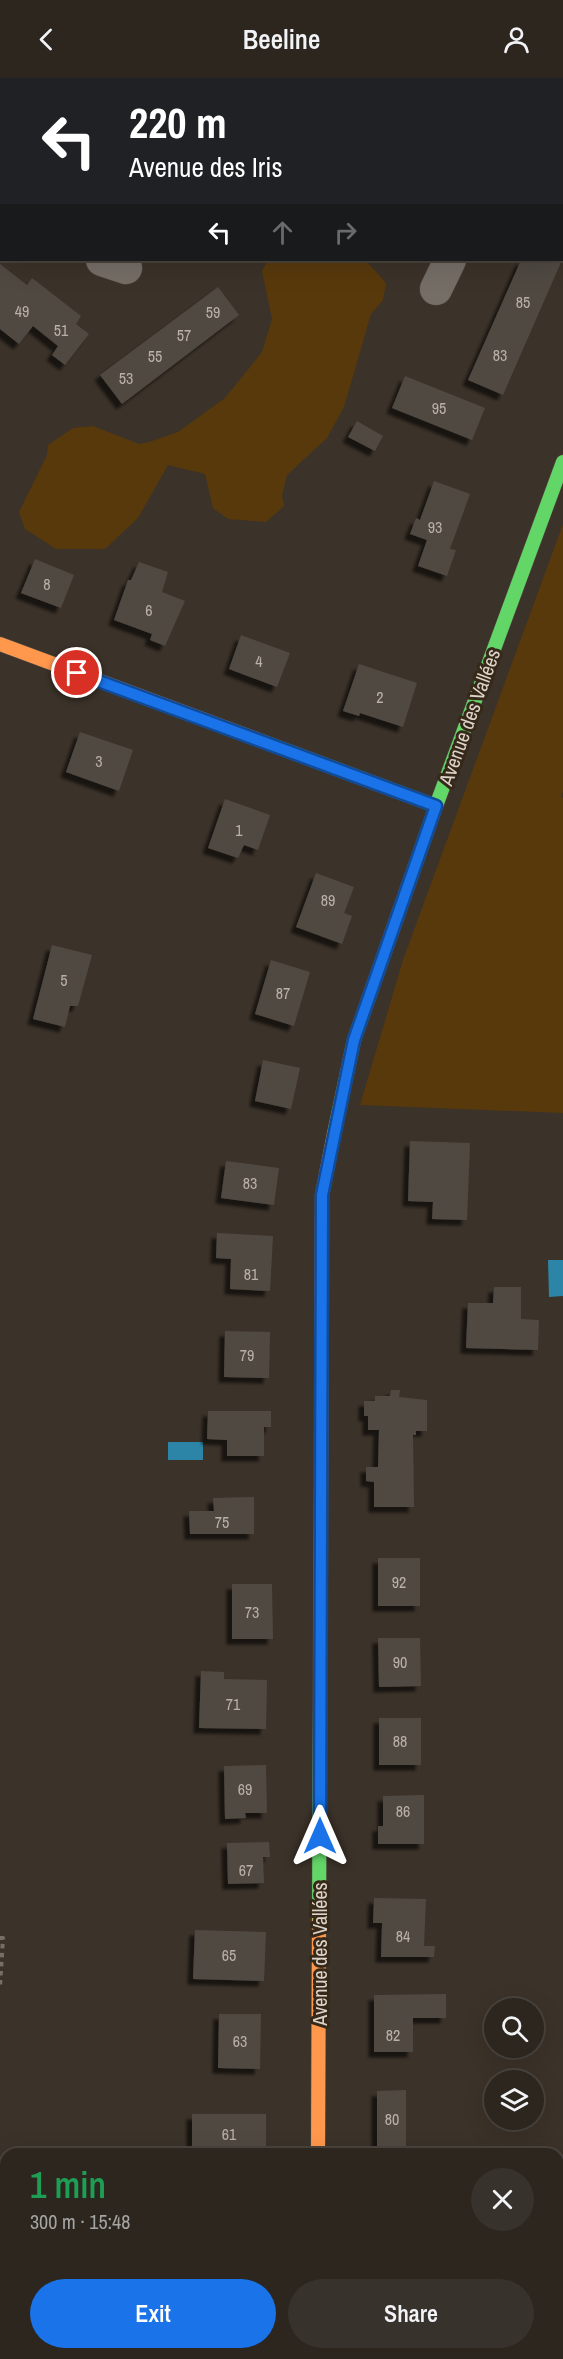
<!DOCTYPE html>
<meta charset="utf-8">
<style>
body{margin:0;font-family:"Archivo Narrow",sans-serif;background:#38322c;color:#f1f3f6;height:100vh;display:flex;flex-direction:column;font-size:22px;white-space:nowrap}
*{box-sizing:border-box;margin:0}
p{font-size:20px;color:#a6a5a4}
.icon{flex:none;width:33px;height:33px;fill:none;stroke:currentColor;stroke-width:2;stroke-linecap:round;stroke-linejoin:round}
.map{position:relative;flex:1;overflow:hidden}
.details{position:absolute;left:0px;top:2070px;width:564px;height:212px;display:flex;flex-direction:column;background:#2c261f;border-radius:18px 18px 0 0;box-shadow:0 6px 24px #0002,0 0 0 2px #48433d}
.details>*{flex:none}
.top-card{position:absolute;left:0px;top:0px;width:564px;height:183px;box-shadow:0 6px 24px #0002,0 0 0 2px #48433d;background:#202124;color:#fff;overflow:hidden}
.controls{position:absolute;left:484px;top:1920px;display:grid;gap:12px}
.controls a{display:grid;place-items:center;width:60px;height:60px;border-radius:50%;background:#2c261f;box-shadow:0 6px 24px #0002,0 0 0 2px #48433d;font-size:30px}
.pin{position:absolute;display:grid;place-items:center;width:51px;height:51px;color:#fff;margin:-26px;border:3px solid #fff;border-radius:50%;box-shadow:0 2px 6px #0007}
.me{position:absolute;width:66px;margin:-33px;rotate:0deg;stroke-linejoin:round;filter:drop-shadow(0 0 4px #0008)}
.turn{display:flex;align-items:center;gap:21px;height:126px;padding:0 30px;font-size:27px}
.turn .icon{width:78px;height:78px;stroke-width:2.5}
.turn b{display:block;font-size:42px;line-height:51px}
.lanes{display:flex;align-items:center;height:57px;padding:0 30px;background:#0003;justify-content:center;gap:30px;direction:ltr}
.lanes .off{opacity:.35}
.round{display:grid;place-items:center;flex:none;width:63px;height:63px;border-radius:32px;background:#38322c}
.headline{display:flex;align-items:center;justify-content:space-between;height:102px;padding:0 30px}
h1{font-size:36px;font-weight:600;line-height:45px;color:#1e9e55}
.button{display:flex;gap:12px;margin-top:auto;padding:12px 30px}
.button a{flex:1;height:69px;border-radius:36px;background:#1a73e8;color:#fff;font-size:24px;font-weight:600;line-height:69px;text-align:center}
.button a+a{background:#38322c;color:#f1f3f6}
header{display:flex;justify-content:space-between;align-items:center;height:78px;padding:0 30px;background:#2c261f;font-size:27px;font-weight:600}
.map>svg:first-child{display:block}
.green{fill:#58390c}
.water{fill:#2c85a6}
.building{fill:#504942;filter:url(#shadow)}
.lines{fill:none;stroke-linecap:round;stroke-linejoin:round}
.street-casing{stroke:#554f46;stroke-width:33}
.fast-casing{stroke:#554f46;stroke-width:15}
.slow-casing{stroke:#554f46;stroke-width:15}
.path{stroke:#766f69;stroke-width:4;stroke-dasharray:4.5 4.5;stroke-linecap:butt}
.street{stroke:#756e67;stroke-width:32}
.fast{stroke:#63d668;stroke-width:14}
.slow{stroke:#ff974d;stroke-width:14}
.route-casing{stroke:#114b97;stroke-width:15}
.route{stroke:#1a73e8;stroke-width:10}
.labels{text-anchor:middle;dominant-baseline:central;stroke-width:6;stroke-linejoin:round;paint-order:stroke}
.number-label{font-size:16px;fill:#b9b0a7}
.street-label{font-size:20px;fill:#dcd3c9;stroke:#372919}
</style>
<header><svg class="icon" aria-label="back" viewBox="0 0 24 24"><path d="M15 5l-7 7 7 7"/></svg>Beeline<svg class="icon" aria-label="person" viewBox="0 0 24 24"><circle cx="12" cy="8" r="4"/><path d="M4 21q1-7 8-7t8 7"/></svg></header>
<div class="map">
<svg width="563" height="2281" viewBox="0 0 563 2281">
<defs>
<filter id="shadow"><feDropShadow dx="-5.5" dy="5.5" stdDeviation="1.5" flood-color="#0009"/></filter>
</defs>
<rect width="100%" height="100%" fill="#3b3229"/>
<path class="green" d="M268,182H361L370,187L386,205L383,222L371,236L344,329L327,360L287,397L282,418L284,428L266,444L228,441L213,430L205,396L168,387L138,440L105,471H56L25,451L19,434L47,377L48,367L73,350L93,348L139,366L149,364L178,354L225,320L262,274L272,241L262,193Z
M563,446V713L561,719L563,720V1035L360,1027L403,882Z"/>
<path class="water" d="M548,1182H563V1218L549,1219Z
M168,1364H203V1382H168Z"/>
<path class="building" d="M521,182H562L503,317L468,302Z
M0,186L27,207L32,200L81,238L76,246L89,256L65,287L52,277L58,268L33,248L19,266L0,251Z
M218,209L239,237L122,326L100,297Z
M405,298L485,330L472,362L392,330Z
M357,343L383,358L375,373L348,359Z
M434,403L470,416L450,471L456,472L447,498L418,488L427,462L410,456L416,440L420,442Z
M35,481L74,497L61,530L21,515Z
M139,484L168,494L162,514L185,523L165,568L150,562L152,556L114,542L128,502H131Z
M241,557L290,575L277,609L229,591Z
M359,586L417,605L403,649L360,635L359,638L343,633Z
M80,654L133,672L119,713L66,694Z
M225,721L270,737L258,772L244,767L238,780L208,770Z
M316,795L354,809L344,835L352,838L342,866L296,849Z
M52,867L92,877L78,928H70L65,949L33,941Z
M271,882L310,894L294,948L255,936Z
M263,982L300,990L291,1031L255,1023Z
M410,1063L470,1065L467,1142L432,1141L433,1124L408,1123Z
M226,1083L279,1090L274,1127L221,1120Z
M217,1155L273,1158L270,1213L230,1211L231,1181L216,1180Z
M494,1209H521V1241L539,1242L538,1272L466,1270L468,1225H493Z
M225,1253L270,1254L269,1300L224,1299Z
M391,1312H400L399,1319L427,1322V1353H416V1357H413L414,1429H374V1404L366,1403V1389H378L379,1352H368V1338H364V1323H375V1318H390Z
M208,1333H271V1349H264V1378H227V1362L207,1361Z
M254,1419V1456H190L189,1433H214L213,1420Z
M378,1480H420V1528H378Z
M232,1506H272L273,1561H232Z
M378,1560H420L421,1608L379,1609Z
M201,1593L224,1594V1601L267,1602L266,1651L199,1650Z
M379,1640H421V1687H379Z
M266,1687L267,1735H245L246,1740L225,1741L224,1688Z
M424,1717V1766H378V1748H383V1718Z
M269,1764L270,1779H263L264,1805L228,1806L227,1765Z
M374,1820L426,1821L424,1868H435L434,1879H381L382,1847V1845H373Z
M195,1852L266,1854L264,1903L193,1901Z
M446,1916V1940H413V1974H374V1917Z
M219,1936H261L260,1991L218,1990Z
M406,2012V2070L377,2071V2013Z
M192,2036H266V2075H192Z"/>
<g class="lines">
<defs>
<path id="street" d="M449,0L452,2
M562,51L563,52
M0,105L2,106
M102,182L126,190
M436,211L450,182
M317,2281V2276"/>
<path id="fast" d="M264,664L436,728
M334,1056L354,962L436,728L563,384
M319,1843L321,1411"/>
<path id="slow" d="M0,566L264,664
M321,1411L322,1117L334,1056
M318,2076L319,1843"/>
</defs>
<use href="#street" class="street-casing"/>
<use href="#fast" class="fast-casing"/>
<use href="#slow" class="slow-casing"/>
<path class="path" d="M0,1860H3L0,1909
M0,2169L6,2179"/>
<use href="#street" class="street"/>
<use href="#fast" class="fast"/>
<use href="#slow" class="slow"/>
</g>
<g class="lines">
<defs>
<path id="route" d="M77,595L436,728L354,962L322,1117L320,1758"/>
</defs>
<use href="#route" class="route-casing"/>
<use href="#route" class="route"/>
</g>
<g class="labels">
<g class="number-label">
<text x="523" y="224">85</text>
<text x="22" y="233">49</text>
<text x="213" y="234">59</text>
<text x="61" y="252">51</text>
<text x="184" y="257">57</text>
<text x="500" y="277">83</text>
<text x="155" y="278">55</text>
<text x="126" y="300">53</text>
<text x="439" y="330">95</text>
<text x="435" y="449">93</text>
<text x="47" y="506">8</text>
<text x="149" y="532">6</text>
<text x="259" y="583">4</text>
<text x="380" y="619">2</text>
<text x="99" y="683">3</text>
<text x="239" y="752">1</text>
<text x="328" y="822">89</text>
<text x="64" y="902">5</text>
<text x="283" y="915">87</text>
<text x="250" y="1105">83</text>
<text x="251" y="1196">81</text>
<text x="247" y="1277">79</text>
<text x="222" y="1444">75</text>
<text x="399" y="1504">92</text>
<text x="252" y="1534">73</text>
<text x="400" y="1584">90</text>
<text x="233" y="1626">71</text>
<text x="400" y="1663">88</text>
<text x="245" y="1711">69</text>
<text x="403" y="1733">86</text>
<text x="246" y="1792">67</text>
<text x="403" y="1858">84</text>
<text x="229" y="1877">65</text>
<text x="393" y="1957">82</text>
<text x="240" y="1963">63</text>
<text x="392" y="2041">80</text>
<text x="229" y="2056">61</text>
</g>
<g class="street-label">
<text transform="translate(469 639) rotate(-70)">Avenue des Vallées</text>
<text transform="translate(319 1876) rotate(-90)">Avenue des Vallées</text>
</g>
</g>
</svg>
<div class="controls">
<a><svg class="icon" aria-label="search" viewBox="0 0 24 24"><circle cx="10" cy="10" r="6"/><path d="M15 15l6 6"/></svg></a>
<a><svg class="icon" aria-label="layers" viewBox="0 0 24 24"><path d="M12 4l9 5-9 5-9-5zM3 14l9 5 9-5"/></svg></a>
</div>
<div class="pin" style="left:77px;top:595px;background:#d93025"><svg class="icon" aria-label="arrive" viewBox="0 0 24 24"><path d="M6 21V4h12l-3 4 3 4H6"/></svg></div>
<svg class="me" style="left:320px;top:1758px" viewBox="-20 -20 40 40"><path d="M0-17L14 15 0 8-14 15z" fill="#1a73e8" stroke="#fff" stroke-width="4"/></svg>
<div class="top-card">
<div class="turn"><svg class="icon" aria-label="left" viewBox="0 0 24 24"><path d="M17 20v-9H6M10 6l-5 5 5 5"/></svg><div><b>220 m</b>Avenue des Iris</div></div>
<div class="lanes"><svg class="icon" aria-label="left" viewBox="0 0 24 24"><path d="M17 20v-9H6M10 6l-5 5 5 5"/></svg><svg class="icon off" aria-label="ahead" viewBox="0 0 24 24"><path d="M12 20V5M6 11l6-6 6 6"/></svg><svg class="icon off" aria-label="right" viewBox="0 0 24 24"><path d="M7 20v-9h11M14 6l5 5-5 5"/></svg></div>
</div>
<section class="details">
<div class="headline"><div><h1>1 min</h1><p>300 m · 15:48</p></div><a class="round"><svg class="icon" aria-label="close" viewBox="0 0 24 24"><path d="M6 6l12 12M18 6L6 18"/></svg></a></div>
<div class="button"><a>Exit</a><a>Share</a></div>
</section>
</div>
